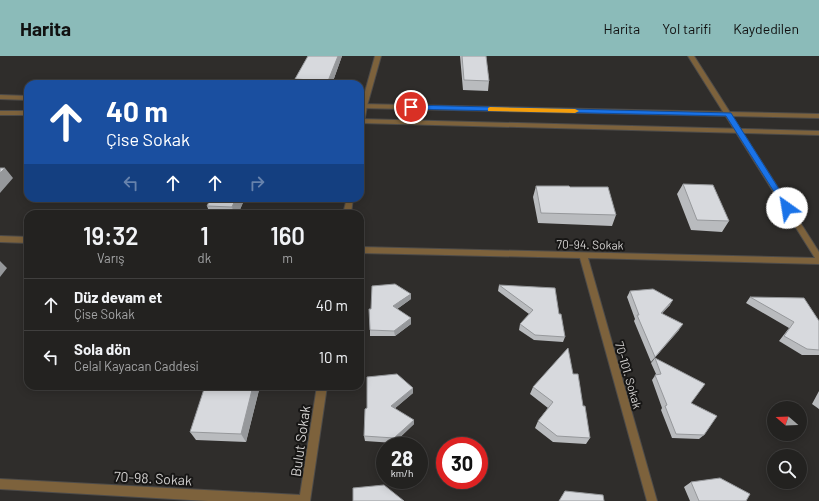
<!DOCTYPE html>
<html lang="tr">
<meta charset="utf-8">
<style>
body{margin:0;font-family:Barlow,sans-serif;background:#2f2f2d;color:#f1f3f6;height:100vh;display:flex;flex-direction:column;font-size:15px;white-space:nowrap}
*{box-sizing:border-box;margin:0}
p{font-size:13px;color:#a3a4a5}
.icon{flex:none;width:22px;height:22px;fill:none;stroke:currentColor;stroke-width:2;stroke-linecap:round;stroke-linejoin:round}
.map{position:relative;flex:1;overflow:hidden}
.panel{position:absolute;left:24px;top:154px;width:340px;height:180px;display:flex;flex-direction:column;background:#232220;border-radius:12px;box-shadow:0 2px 10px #0003,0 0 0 1px #403f3e}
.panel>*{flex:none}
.top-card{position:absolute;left:24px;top:24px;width:340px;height:122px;border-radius:12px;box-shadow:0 2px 10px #0003,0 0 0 1px #403f3e;background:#1a4fa0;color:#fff;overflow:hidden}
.needle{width:26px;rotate:289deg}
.buttons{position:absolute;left:767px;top:345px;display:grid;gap:8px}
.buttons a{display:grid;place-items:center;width:40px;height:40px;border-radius:50%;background:#232220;box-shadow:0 2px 10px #0003,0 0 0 1px #403f3e;font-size:20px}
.speed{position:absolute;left:376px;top:381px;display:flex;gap:8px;font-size:20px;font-weight:700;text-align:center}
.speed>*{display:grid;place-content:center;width:52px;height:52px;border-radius:50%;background:#232220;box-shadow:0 2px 10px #0003,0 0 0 1px #403f3e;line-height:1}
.speed small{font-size:10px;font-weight:400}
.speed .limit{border:6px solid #d22;background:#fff;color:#111}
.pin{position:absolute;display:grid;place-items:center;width:34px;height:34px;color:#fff;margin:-17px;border:2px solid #fff;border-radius:50%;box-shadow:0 1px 4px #0007}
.me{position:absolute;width:44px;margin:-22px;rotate:328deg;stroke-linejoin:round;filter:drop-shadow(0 0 3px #0008)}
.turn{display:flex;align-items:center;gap:14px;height:84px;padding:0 16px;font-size:18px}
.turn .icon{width:52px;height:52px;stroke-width:2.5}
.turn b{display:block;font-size:28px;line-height:34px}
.lanes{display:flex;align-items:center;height:38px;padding:0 16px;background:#0003;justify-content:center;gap:20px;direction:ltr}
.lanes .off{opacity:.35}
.eta{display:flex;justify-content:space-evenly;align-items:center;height:68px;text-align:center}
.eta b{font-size:24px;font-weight:600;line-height:28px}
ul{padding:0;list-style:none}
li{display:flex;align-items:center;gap:12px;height:52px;padding:0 16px;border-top:1px solid #403f3e}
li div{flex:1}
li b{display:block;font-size:15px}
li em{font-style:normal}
header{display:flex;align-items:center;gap:24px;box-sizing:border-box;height:56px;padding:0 20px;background:#8bbbb9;color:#111}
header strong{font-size:19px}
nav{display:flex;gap:22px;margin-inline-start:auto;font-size:14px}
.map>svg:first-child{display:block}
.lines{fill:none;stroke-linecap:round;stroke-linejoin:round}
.minor-casing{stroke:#4d4b49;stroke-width:2}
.tertiary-casing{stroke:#4d4b49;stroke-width:2}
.minor{fill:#7d623c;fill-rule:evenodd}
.tertiary{fill:#7d623c;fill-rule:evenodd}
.wall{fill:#b9bbbe}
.shaded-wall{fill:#96989b}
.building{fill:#d7d9dd;stroke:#96989b}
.route{fill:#1a73e8;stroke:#114b97}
.slow{fill:#f59e0b}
.labels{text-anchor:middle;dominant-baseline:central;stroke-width:4;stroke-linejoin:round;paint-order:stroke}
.street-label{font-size:12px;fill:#d4d2d1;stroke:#171615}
.near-street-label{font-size:14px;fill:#d4d2d1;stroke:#171615}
</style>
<header>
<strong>Harita</strong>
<nav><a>Harita</a><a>Yol tarifi</a><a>Kaydedilen</a></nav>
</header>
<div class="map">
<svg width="819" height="445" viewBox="0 0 819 445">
<rect width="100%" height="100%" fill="#2f2d2b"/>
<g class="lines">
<defs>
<path id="minor" d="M375,0H381L367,50L363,72L360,74L361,50Z
M688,0H694L819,196V208L588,202L657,445H647L580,202L360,197V191L815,202Z
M347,142H353L351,158H343Z
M0,180L28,181V187L0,186Z
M317,330H327L310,445H208L0,433V423L300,439Z"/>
<path id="tertiary" d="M0,39L28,40V44L0,43Z
M360,48L819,58V62L360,52Z
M0,55H28V59H0Z
M360,63L819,75V79L360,67Z"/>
</defs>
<use href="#minor" class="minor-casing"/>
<use href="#tertiary" class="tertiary-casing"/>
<use href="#minor" class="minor"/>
<use href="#tertiary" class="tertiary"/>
</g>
<path class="wall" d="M308,0H342L332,28H296L295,23Z
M460,0H486L489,25L488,35L463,34Z
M28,92V104L23,97Z
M683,128L729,165L722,176L691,174L677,138Z
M536,130L616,159L612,170L538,167L533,141Z
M211,142H245L238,158H210L207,150Z
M499,229L559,258L565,281L563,286L534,284L519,274L520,268L529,258L498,235Z
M630,235L670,249L662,257L679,274L651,306L634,265L635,263L627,241Z
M750,241L819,265V299H802L779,285L789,272L746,247Z
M411,243L397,253L411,262V268L395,280H370V274L371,253Z
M655,302L691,347L704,379L699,383L672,382L661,354L662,352L652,324L656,318L651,307Z
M573,318L590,382L586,388L553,386L535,372L538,365L548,352L530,338L533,331Z
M260,330L246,386L196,384L190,376Z
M413,332V337L395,352L414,368L394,387L365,385L364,380L367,352Z
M819,335V353L812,348Z
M691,426L746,445H690L684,431Z"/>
<path class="shaded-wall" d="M338,0H342L332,28H329L328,25Z
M5,112L13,122L0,137V117Z
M236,142H245L238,158H234L232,151Z
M0,205L7,212L0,221Z
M411,238V243L393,256V250Z
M673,244L670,249L658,262L661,257Z
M411,262V268L395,280L394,275Z
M683,268L679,274L651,306L655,301Z
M253,330H260L246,386L241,378Z
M413,332V337L392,355L391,350Z
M414,364V368L394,387V382Z"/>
<path class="building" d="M308,0H338L328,25L295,23Z
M462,0H486L489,25L464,24Z
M28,92V98L23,97Z
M0,112H5L0,117Z
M683,128L713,129L729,165L697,164Z
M536,130H569L570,131H608L616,159L541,157Z
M211,142H236L232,151L207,150Z
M395,228L411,238L393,250L411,262L394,275L370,274L369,253H371L372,230Z
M499,229L555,232L559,258H561L565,281L535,279L520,268L533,254Z
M653,233L673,244L661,257L683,268L655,301L637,259H639L630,235Z
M750,241L804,242L819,265V294L807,293L784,280L794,266Z
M568,292L573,318H578L583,350H585L590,382L557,380L538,365L553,346L533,331Z
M655,302L705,328L691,347L717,360L704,379L676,378L665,350L667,349L655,319L661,318Z
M397,318L413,332L391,350L414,364L394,382L364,380L365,353L367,352V321Z
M205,330H253L241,378L190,376Z
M720,422L750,438L746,445H699L691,426Z
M384,429L404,445H353V432Z
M565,435L603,439L604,445H559Z"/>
<path class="route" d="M411,49L731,57L791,152L790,153H785L726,60L409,53V50Z"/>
<path class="slow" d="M490,51L575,53L579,55L575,57L488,55V52Z"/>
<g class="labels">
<g class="street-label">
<text transform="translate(590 188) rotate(1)">70-94. Sokak</text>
<text transform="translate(629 319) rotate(74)">70-101. Sokak</text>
</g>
<g class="near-street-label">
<text transform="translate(300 385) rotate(-82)">Bulut Sokak</text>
<text transform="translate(153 422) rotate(3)">70-98. Sokak</text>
</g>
</g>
</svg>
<div class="buttons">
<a><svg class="needle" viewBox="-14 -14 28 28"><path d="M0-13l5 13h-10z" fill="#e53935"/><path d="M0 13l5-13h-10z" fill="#a3a4a5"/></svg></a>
<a><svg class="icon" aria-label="search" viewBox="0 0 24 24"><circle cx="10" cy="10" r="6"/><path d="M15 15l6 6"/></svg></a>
</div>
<div class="speed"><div>28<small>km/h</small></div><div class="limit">30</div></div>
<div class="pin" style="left:411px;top:51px;background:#d93025"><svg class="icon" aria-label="arrive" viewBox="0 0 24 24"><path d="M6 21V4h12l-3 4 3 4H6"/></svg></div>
<svg class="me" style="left:787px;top:152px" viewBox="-20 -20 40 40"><circle r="19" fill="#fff"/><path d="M0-13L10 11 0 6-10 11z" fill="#1a73e8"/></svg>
<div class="top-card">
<div class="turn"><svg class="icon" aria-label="ahead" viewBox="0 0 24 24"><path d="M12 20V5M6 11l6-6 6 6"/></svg><div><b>40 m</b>Çise Sokak</div></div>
<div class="lanes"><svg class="icon off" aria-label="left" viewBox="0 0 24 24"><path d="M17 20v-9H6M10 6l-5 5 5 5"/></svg><svg class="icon" aria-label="ahead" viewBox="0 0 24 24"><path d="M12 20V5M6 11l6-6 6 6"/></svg><svg class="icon" aria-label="ahead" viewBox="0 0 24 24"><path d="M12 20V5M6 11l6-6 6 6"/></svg><svg class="icon off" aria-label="right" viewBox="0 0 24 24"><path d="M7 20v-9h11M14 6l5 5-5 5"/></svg></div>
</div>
<section class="panel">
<div class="eta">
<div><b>19:32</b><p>Varış</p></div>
<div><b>1</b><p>dk</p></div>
<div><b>160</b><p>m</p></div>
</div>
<ul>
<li><svg class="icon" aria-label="ahead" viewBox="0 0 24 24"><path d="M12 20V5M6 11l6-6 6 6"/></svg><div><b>Düz devam et</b><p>Çise Sokak</p></div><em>40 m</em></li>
<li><svg class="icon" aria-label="left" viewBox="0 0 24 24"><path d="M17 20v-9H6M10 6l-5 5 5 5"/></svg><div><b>Sola dön</b><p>Celal Kayacan Caddesi</p></div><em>10 m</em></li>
</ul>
</section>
</div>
